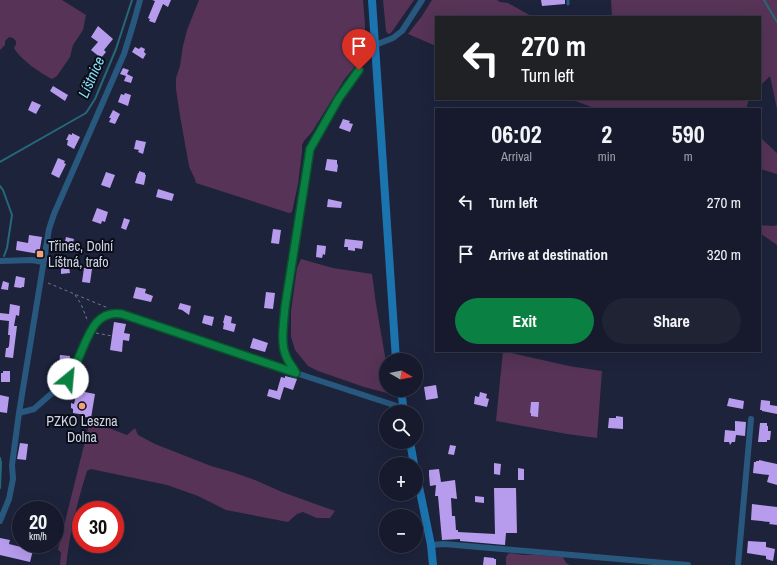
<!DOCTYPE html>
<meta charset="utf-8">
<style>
body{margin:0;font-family:"Archivo Narrow",sans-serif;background:#1f2334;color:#f1f3f6;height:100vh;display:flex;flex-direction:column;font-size:15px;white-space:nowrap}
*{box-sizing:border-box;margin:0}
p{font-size:13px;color:#9ea1a9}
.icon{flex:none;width:22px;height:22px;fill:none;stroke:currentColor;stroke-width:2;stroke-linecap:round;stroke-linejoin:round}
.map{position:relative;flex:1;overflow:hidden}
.panel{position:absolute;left:435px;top:108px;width:326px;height:244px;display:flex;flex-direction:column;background:#161a2c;border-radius:0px;box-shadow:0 4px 16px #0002,0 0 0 1px #353848}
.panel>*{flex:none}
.hud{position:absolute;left:435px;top:16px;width:326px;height:84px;border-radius:0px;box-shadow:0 4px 16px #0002,0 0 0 1px #353848;background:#202124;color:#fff;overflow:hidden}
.needle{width:26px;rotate:99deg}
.buttons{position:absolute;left:379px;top:353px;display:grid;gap:8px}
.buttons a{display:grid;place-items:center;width:44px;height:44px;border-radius:50%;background:#161a2c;box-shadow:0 4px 16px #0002,0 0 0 1px #353848;font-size:20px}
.speed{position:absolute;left:12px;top:501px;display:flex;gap:8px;font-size:20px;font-weight:700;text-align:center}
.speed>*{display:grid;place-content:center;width:52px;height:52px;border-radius:50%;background:#161a2c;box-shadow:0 4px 16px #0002,0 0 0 1px #353848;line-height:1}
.speed small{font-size:10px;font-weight:400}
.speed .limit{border:6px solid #d22;background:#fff;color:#111}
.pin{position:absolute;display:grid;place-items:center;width:34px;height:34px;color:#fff;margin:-41px -17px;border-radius:50% 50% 50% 0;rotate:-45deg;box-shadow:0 0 4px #0007}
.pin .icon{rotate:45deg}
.me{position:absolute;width:44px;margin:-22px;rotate:28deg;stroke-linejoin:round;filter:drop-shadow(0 0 3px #0008)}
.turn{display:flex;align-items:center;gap:14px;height:84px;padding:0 20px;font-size:18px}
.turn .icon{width:52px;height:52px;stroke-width:2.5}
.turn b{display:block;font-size:28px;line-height:34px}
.eta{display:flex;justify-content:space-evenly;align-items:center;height:68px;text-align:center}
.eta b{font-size:24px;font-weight:700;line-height:28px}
.action{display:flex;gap:8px;margin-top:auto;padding:8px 20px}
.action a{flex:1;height:46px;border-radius:24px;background:#0b8043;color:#fff;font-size:16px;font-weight:700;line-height:46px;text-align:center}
.action a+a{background:#1f2334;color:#f1f3f6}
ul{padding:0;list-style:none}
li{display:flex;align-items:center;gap:12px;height:52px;padding:0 20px}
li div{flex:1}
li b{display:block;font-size:15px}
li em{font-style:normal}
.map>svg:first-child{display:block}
.green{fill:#563357}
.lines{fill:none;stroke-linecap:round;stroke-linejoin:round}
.stream{stroke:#256878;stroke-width:2}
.building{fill:#b79cee}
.path{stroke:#71778b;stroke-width:1;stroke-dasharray:3 3;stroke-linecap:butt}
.lane{stroke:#28587d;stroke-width:3}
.street{stroke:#28587d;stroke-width:6}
.secondary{stroke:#1c74af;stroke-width:8}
.route-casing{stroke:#07532c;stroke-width:10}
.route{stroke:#0b8043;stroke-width:7}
.poi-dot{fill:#f1a27b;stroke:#0a0d18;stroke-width:1.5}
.labels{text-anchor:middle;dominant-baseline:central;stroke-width:4;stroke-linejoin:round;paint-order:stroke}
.poi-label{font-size:14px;fill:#cfd4e4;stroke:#0a0d18;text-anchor:start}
.water-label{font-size:15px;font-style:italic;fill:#88def5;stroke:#0a0d18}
</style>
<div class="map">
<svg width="777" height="565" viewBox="0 0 777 565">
<rect width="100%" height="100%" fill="#1d233b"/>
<path class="green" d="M0,0H62L86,15L83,30L73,45L70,57L57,76L52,79C40,73 20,59 14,48L16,44V41L13,38L9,37L5,41V45L0,50Z
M199,0H363L365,25V54L344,80L312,132L304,141L302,145V152L298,184L292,212L289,213L196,183C195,177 191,172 189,166L180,116L176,89V78L180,66L183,46L187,30Z
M383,0H414L391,33L388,34L386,31Z
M432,0H497L500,2L508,3L533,17H436V46L408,34L422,16Z
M611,0H777V109L770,76L760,86V17H612Z
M570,99H749L746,109H597Z
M760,137L777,153V174L760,169Z
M760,225L773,226L777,225V245L760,233Z
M301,259L333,268L372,274L376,304L386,362V390H389L387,393L364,387L318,371L308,366L295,350L291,337V311L297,268Z
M503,351L569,366L602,371L597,438L567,434L496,421Z
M90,421L127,435L135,428L138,435L155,444L211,466L232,472L255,480L282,492L335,511L330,518H317L303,512L297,514L288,522L226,510L198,496L167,485L91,469L87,471C77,502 70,533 66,565H60L61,552L58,550Z
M511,553L523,555H536L563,557L566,563L570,565H506V557L508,554Z"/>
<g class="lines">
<path class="stream" d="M764,0L777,22
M0,162L86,113L95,99L116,49L132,0
M0,186L3,190L12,215L7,248L4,256
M0,458L1,463L0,488"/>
</g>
<path class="building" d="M152,0H171L168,7L163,4L155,23L149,21L150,19L148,18L155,1Z
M541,0H565V4L542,6Z
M98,26L113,39L104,50L106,52L101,58L91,50L98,42L91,37Z
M135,47L139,49L141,47L145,49L144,52L146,54L143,59L132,52Z
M123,68L129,70L127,74L133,77L131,83L124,81L126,76L120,74Z
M53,86L68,95L65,101L50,91Z
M125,93L131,95L128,106L118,102L121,94L124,95Z
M32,101L41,105L36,114L28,110Z
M113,110L120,114L115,124L109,122L111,118H109Z
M343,119L350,121L349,123L353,124L350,132L339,128Z
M72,133L80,137L74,149L67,145L68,140H66L69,134L72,135Z
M136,140L146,142L143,154L138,152L139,150L134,149Z
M58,158L65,161L64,163L66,164L59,178L51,174Z
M327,159L337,160V164L338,165L337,172L325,170Z
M139,171L145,173V175H146L144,185L135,183L138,173H139Z
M106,172L115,175L110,188L101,185Z
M158,189L174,194L172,201L156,197Z
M328,199L342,202L341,208L327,207Z
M97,208L108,212L105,222L102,221L101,224L92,221Z
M124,218L130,220L126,230L121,228Z
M273,229L281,230L279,244L271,243Z
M29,235L42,237L39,254L16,250L17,241L28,243Z
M66,237L74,239L71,251L66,250L65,249V247L64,246Z
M345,239L363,241L362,249L355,248V251L348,250V247H344Z
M317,245L326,246L325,255L323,254L322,258L316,257Z
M92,258L104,259L103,267L91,266Z
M69,267L70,273L61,274V268Z
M84,268L92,269L90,283L82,282Z
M16,276L25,278L24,287H22L21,288L14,287Z
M3,281L9,283L8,290L1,289Z
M136,287L146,289L145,293L153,296L151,302L133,298Z
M266,292L275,293L273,309L264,308Z
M180,303L191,306L189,315L182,310L178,309Z
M10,304L20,306L19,316L16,315L14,326H17L13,358L5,357L6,348H8L9,346L10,335H8L9,321L0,320V313L9,314Z
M204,315L214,317L212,326L202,323Z
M225,315L232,317L231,323L236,324L234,332L223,329L224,323H223Z
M114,322L126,324L124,333L130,334L129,341L123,340L122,352L110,350Z
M253,338L268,343L265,352L250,348Z
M60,355L70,356L69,367L59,366Z
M3,371H10V382H1V373H3Z
M285,376L297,379L293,390L284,387L280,400L267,396L269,389L277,391L281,377L285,378Z
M436,385L438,398L426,400L424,387Z
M80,391L95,394L91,418L85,417V415L73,413V409L71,408V403L74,404L76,396H79Z
M480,392L487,394L486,398L489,399L487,407L474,404L475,396L479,397Z
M0,395L9,397L7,413L0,412Z
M729,398L744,401L743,409L727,406Z
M761,400L770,401V405L777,406V414L762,411V410H760Z
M531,402H539L538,417L531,416V413H530Z
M616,416L623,417V429L608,428L609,418H616Z
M735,421L746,422L745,436L736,435L735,442H732L730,445L729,442H724L725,430L735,431Z
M760,423H767V426H768V431H771L770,440H767V442H758Z
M20,443L28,444L26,460L17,459Z
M450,445L456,446L454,455L448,454Z
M759,460L777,464V485L767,482L769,475L753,473L754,462H756V461H759Z
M494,463L501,464L500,475L494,474Z
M518,468L524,469V480H518Z
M439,469L441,482L455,480L457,499L451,498L452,516H455L456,530H458V532L495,534L494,488H516L517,533H506L505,545L460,541V539L442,540L438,496H435L436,485L430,486L429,475V470Z
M475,496L484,497V503L475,502Z
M752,504L777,507V525L769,524L770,522L751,520Z
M0,538L10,540L9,544L33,550L30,562L0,555Z
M748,541L766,542V547L775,549L773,561L766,559V556L747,553Z
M484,557L494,558V559H496V565H483Z"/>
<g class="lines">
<path class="path" d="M48,283L108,308
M75,295L81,304L88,322
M96,333L112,336"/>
<path class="lane" d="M568,0V4"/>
<path class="street" d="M375,45L393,38L402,31L422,0
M359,70L339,98L310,149L285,307L283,340L285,355L296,373L403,408
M0,261L32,260L43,262
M19,413L34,409L68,379L79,358L91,330L97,322L104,316L115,313L122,314L296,373
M0,521L9,499L13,479L12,465L19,413L49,229L54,214L124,54L133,25L140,0
M431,545L444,544L688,565
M738,565L751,419"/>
<path class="secondary" d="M372,0L396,360
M401,390L404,412
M410,442L414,464
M416,472L431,545L433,565"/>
</g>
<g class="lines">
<defs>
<path id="route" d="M68,379C71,372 76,364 79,357C88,337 95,309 122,314L296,373C293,367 288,362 286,356C280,343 284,321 285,307L310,149L339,98L359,70"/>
</defs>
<use href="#route" class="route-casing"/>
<use href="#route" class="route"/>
</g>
<g class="poi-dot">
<rect x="36" y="250" width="8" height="8" rx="2"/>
<circle cx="82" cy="406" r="4"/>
</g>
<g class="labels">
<g class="poi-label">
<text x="48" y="246">Třinec, Dolní<tspan x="48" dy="16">Líštná, trafo</tspan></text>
<text x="82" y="421" text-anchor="middle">PZKO Leszna<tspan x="82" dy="16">Dolna</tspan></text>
</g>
<g class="water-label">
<text transform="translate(91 77) rotate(-66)">Líštnice</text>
</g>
</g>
</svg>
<div class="buttons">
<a><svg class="needle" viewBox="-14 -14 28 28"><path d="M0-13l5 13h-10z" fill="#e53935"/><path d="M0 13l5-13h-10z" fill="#9ea1a9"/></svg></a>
<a><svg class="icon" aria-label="search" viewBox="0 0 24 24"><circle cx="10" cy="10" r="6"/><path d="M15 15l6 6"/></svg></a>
<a>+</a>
<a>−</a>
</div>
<div class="speed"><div>20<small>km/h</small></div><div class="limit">30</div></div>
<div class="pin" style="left:359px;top:70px;background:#d93025"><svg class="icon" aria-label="arrive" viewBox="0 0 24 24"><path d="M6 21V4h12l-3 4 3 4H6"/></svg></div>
<svg class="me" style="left:68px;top:379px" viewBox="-20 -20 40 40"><circle r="19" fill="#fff"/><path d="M0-13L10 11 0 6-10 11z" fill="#0b8043"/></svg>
<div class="hud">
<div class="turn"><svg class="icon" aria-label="left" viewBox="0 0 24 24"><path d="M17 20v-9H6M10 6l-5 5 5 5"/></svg><div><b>270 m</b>Turn left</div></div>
</div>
<section class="panel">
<div class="eta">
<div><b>06:02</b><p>Arrival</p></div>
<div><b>2</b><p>min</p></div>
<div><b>590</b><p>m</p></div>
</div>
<ul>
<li><svg class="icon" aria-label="left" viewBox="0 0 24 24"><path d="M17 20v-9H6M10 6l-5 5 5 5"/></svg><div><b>Turn left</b></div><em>270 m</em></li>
<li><svg class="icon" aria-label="arrive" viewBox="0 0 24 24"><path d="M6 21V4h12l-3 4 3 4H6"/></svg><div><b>Arrive at destination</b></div><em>320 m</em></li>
</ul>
<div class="action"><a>Exit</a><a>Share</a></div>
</section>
</div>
